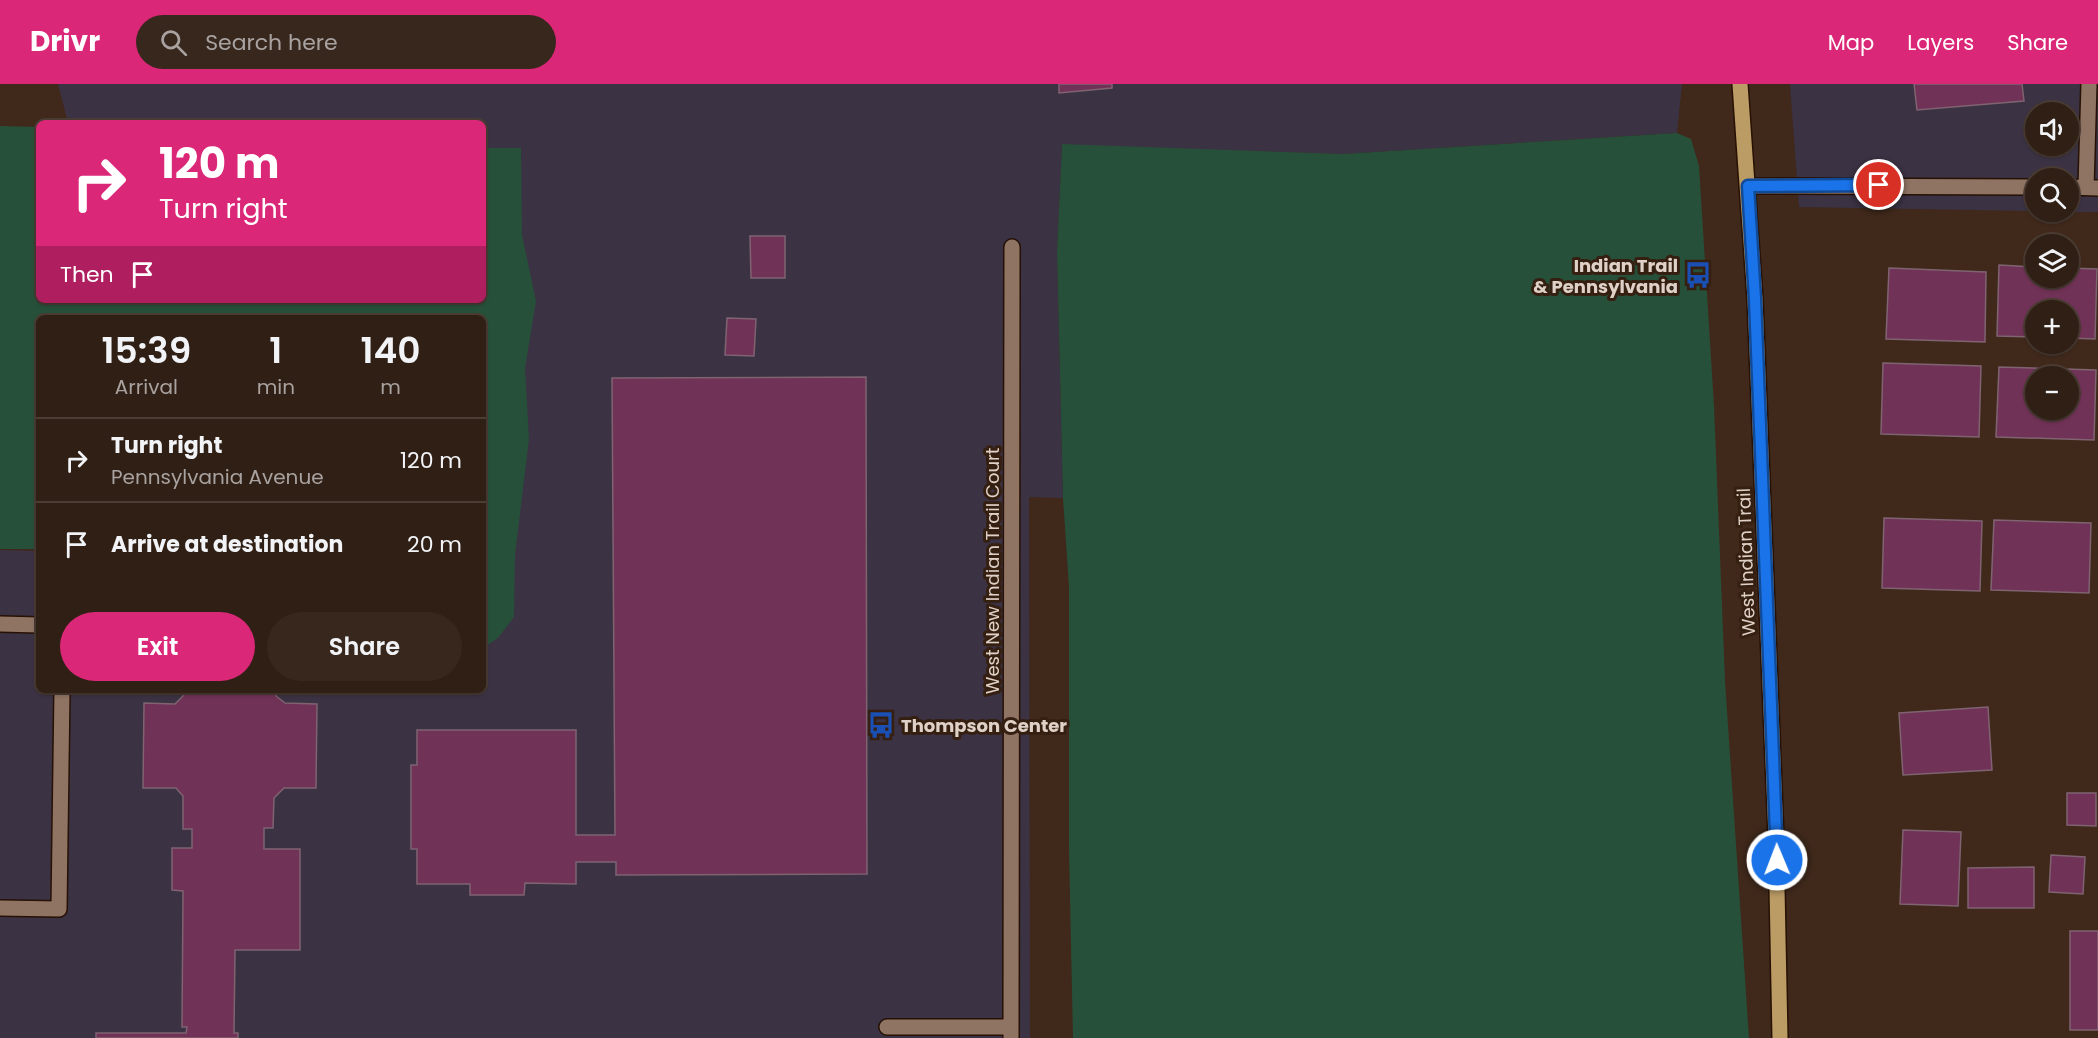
<!DOCTYPE html>
<meta charset="utf-8">
<style>
body{margin:0;font-family:Poppins,sans-serif;background:#38271d;color:#f1f3f6;height:100vh;display:flex;flex-direction:column;font-size:22px;white-space:nowrap}
*{box-sizing:border-box;margin:0}
p{font-size:20px;color:#a8a2a0}
.icon{flex:none;width:33px;height:33px;fill:none;stroke:currentColor;stroke-width:2;stroke-linecap:round;stroke-linejoin:round}
.map{position:relative;flex:1;overflow:hidden}
.details{position:absolute;left:36px;top:231px;width:450px;height:378px;display:flex;flex-direction:column;background:#301f14;border-radius:9px;box-shadow:0 2px 4px #0004,0 0 0 2px #4b3d34}
.details>*{flex:none}
.banner{position:absolute;left:36px;top:36px;width:450px;height:183px;border-radius:9px;box-shadow:0 2px 4px #0004,0 0 0 2px #4b3d34;background:#db2777;color:#fff;overflow:hidden}
.tools{position:absolute;left:2025px;top:18px;display:grid;gap:12px}
.tools a{display:grid;place-items:center;width:54px;height:54px;border-radius:50%;background:#301f14;box-shadow:0 2px 4px #0004,0 0 0 2px #4b3d34;font-size:30px}
.pin{position:absolute;display:grid;place-items:center;width:51px;height:51px;color:#fff;margin:-26px;border:3px solid #fff;border-radius:50%;box-shadow:0 2px 6px #0007}
.me{position:absolute;width:66px;margin:-33px;rotate:359deg;stroke-linejoin:round;filter:drop-shadow(0 0 4px #0008)}
.turn{display:flex;align-items:center;gap:21px;height:126px;padding:0 24px;font-size:27px}
.turn .icon{width:78px;height:78px;stroke-width:2.5}
.turn b{display:block;font-size:42px;line-height:51px}
.then{display:flex;align-items:center;height:57px;padding:0 24px;background:#0003;gap:12px;font-size:22px}
.eta{display:flex;justify-content:space-evenly;align-items:center;height:102px;text-align:center}
.eta b{font-size:36px;font-weight:600;line-height:42px}
.button{display:flex;gap:12px;margin-top:auto;padding:12px 24px}
.button a{flex:1;height:69px;border-radius:36px;background:#db2777;color:#fff;font-size:24px;font-weight:600;line-height:69px;text-align:center}
.button a+a{background:#38271d;color:#f1f3f6}
ul{padding:0;list-style:none}
li{display:flex;align-items:center;gap:18px;height:84px;padding:0 24px;border-top:2px solid #4b3d34}
li div{flex:1}
li b{display:block;font-size:22px}
li em{font-style:normal}
header{display:flex;align-items:center;gap:36px;box-sizing:border-box;height:84px;padding:0 30px;background:#db2777;color:#fff}
header strong{font-size:28px}
nav{display:flex;gap:33px;margin-inline-start:auto;font-size:21px}
.search{width:420px;height:54px;background:#38271d;display:flex;align-items:center;gap:15px;box-sizing:border-box;padding:0 21px;border-radius:33px;color:#a8a2a0;font-size:22px}
.map>svg:first-child{display:block}
.commercial{fill:#3b3243;fill-rule:evenodd}
.green{fill:#27503a}
.building{fill:#703256;stroke:#7f6371;stroke-width:1.5;fill-rule:evenodd}
.lines{fill:none;stroke-linecap:round;stroke-linejoin:round}
.minor-casing{stroke:#261104;stroke-width:18}
.major-casing{stroke:#261104;stroke-width:18}
.minor{stroke:#8f7464;stroke-width:15}
.major{stroke:#bc9c65;stroke-width:15}
.route-casing{stroke:#114b97;stroke-width:15}
.route{stroke:#1a73e8;stroke-width:10}
.labels{text-anchor:middle;dominant-baseline:central;stroke-width:6;stroke-linejoin:round;paint-order:stroke}
.poi-label{font-size:18px;font-weight:bold;fill:#e0d1c8;stroke:#351f11;text-anchor:end}
.street-label{font-size:18px;fill:#e0d1c8;stroke:#351f11}
</style>
<header>
<strong>Drivr</strong>
<div class="search"><svg class="icon" aria-label="search" viewBox="0 0 24 24"><circle cx="10" cy="10" r="6"/><path d="M15 15l6 6"/></svg>Search here</div>
<nav><a>Map</a><a>Layers</a><a>Share</a></nav>
</header>
<div class="map">
<svg width="2098" height="954" viewBox="0 0 2098 954">
<rect width="100%" height="100%" fill="#40291b"/>
<path class="commercial" d="M58,0H1682L1677,49L1343,70L1062,61L1057,168L1063,414L1029,413L1030,954H0V466L39,467V606H483V39H68Z
M1790,0H2098V128H2048H2068V94H2036L2035,127L1799,123ZM2036,28H2068V62H2036Z"/>
<path class="green" d="M0,42L39,43V216H483V64H521L522,151L536,217L525,284L529,355L515,471L514,533L498,554L483,564V234H39V465H0Z
M1677,49L1691,55L1699,82L1714,322L1725,597L1749,954H1073L1069,766V503L1063,414L1057,168L1062,60L1343,70Z"/>
<path class="building" d="M1059,0H1112V4L1059,9Z
M1914,0H2022L2024,17L1917,26Z
M750,152H785V194H751Z
M1999,181L2036,183V194H2068V184L2097,185L2095,255L2068,254V226H2036V253L1997,252Z
M1889,184L1986,188L1985,258L1886,255Z
M727,234L756,235L754,272L725,271Z
M1883,279L1981,282L1979,353L1881,350Z
M1999,283L2096,286L2094,356L1996,353ZM2036,292H2068V326H2036Z
M866,293L867,790L616,791V778H576V800L525,799L524,811H470V800H417V765H411V681H417V646H576V751H615L612,294Z
M1884,434L1982,437L1980,507L1882,504Z
M1994,436L2091,439L2089,509L1991,506Z
M183,606H276V612L285,619L317,620L316,704H284L274,714L273,744H264V765H300V866H235L234,949H238V954H96V949H186L187,943H182L183,807L172,806V764H192V745H183V712L176,704H143L144,619L175,620L183,612Z
M1988,623L1992,686L1903,691L1899,629Z
M2067,709H2096V742L2067,741Z
M1903,746L1961,748L1958,822L1900,820Z
M2051,771L2085,773L2083,810L2049,808Z
M2034,783V824H1968V784Z
M2070,847H2098V946H2070Z"/>
<g class="lines">
<defs>
<path id="minor" d="M1748,102L2036,103
M2068,103L2098,104
M2086,103L2089,0
M0,540L39,541
M0,824L59,825L62,606
M887,943H1011
M1011,954L1012,163"/>
<path id="major" d="M1740,0L1755,215L1776,754L1780,954"/>
</defs>
<use href="#minor" class="minor-casing"/>
<use href="#major" class="major-casing"/>
<use href="#minor" class="minor"/>
<use href="#major" class="major"/>
</g>
<g class="lines">
<defs>
<path id="route" d="M1777,776L1755,215L1748,102L1879,101"/>
</defs>
<use href="#route" class="route-casing"/>
<use href="#route" class="route"/>
</g>
<defs>
<symbol id="bus-bare" viewBox="-9 -9 18 18"><path d="M-5-6H5V4H4V6H2V4H-2V6H-4V4H-5ZM-3.5-4V0h7V-4ZM-3.5 1.2v1.5H-2V1.2ZM2 1.2v1.5H3.5V1.2Z" fill="#1a4fb4" stroke="#351f11" stroke-width="2.5" paint-order="stroke"/></symbol>
</defs>
<g fill-rule="evenodd">
<use href="#bus-bare" x="1679" y="172" width="38" height="38"/>
<use href="#bus-bare" x="862" y="622" width="38" height="38"/>
</g>
<g class="labels">
<g class="poi-label">
<text x="1678" y="181">Indian Trail<tspan x="1678" dy="21">&amp; Pennsylvania</tspan></text>
<text x="901" y="641" text-anchor="start">Thompson Center</text>
</g>
<g class="street-label">
<text transform="translate(1746 478) rotate(-92)">West Indian Trail</text>
<text transform="translate(992 487) rotate(-90)">West New Indian Trail Court</text>
</g>
</g>
</svg>
<div class="tools">
<a><svg class="icon" aria-label="sound" viewBox="0 0 24 24"><path d="M4 9h4l5-4v14l-5-4H4zM17 9q2 3 0 6"/></svg></a>
<a><svg class="icon" aria-label="search" viewBox="0 0 24 24"><circle cx="10" cy="10" r="6"/><path d="M15 15l6 6"/></svg></a>
<a><svg class="icon" aria-label="layers" viewBox="0 0 24 24"><path d="M12 4l9 5-9 5-9-5zM3 14l9 5 9-5"/></svg></a>
<a>+</a>
<a>−</a>
</div>
<div class="pin" style="left:1879px;top:101px;background:#d93025"><svg class="icon" aria-label="arrive" viewBox="0 0 24 24"><path d="M6 21V4h12l-3 4 3 4H6"/></svg></div>
<svg class="me" style="left:1777px;top:776px" viewBox="-20 -20 40 40"><circle r="17" fill="#1a73e8" stroke="#fff" stroke-width="3"/><path d="M0-11L8 9 0 5-8 9z" fill="#fff"/></svg>
<div class="banner">
<div class="turn"><svg class="icon" aria-label="right" viewBox="0 0 24 24"><path d="M7 20v-9h11M14 6l5 5-5 5"/></svg><div><b>120 m</b>Turn right</div></div>
<div class="then">Then<svg class="icon" aria-label="arrive" viewBox="0 0 24 24"><path d="M6 21V4h12l-3 4 3 4H6"/></svg></div>
</div>
<section class="details">
<div class="eta">
<div><b>15:39</b><p>Arrival</p></div>
<div><b>1</b><p>min</p></div>
<div><b>140</b><p>m</p></div>
</div>
<ul>
<li><svg class="icon" aria-label="right" viewBox="0 0 24 24"><path d="M7 20v-9h11M14 6l5 5-5 5"/></svg><div><b>Turn right</b><p>Pennsylvania Avenue</p></div><em>120 m</em></li>
<li><svg class="icon" aria-label="arrive" viewBox="0 0 24 24"><path d="M6 21V4h12l-3 4 3 4H6"/></svg><div><b>Arrive at destination</b></div><em>20 m</em></li>
</ul>
<div class="button"><a>Exit</a><a>Share</a></div>
</section>
</div>
